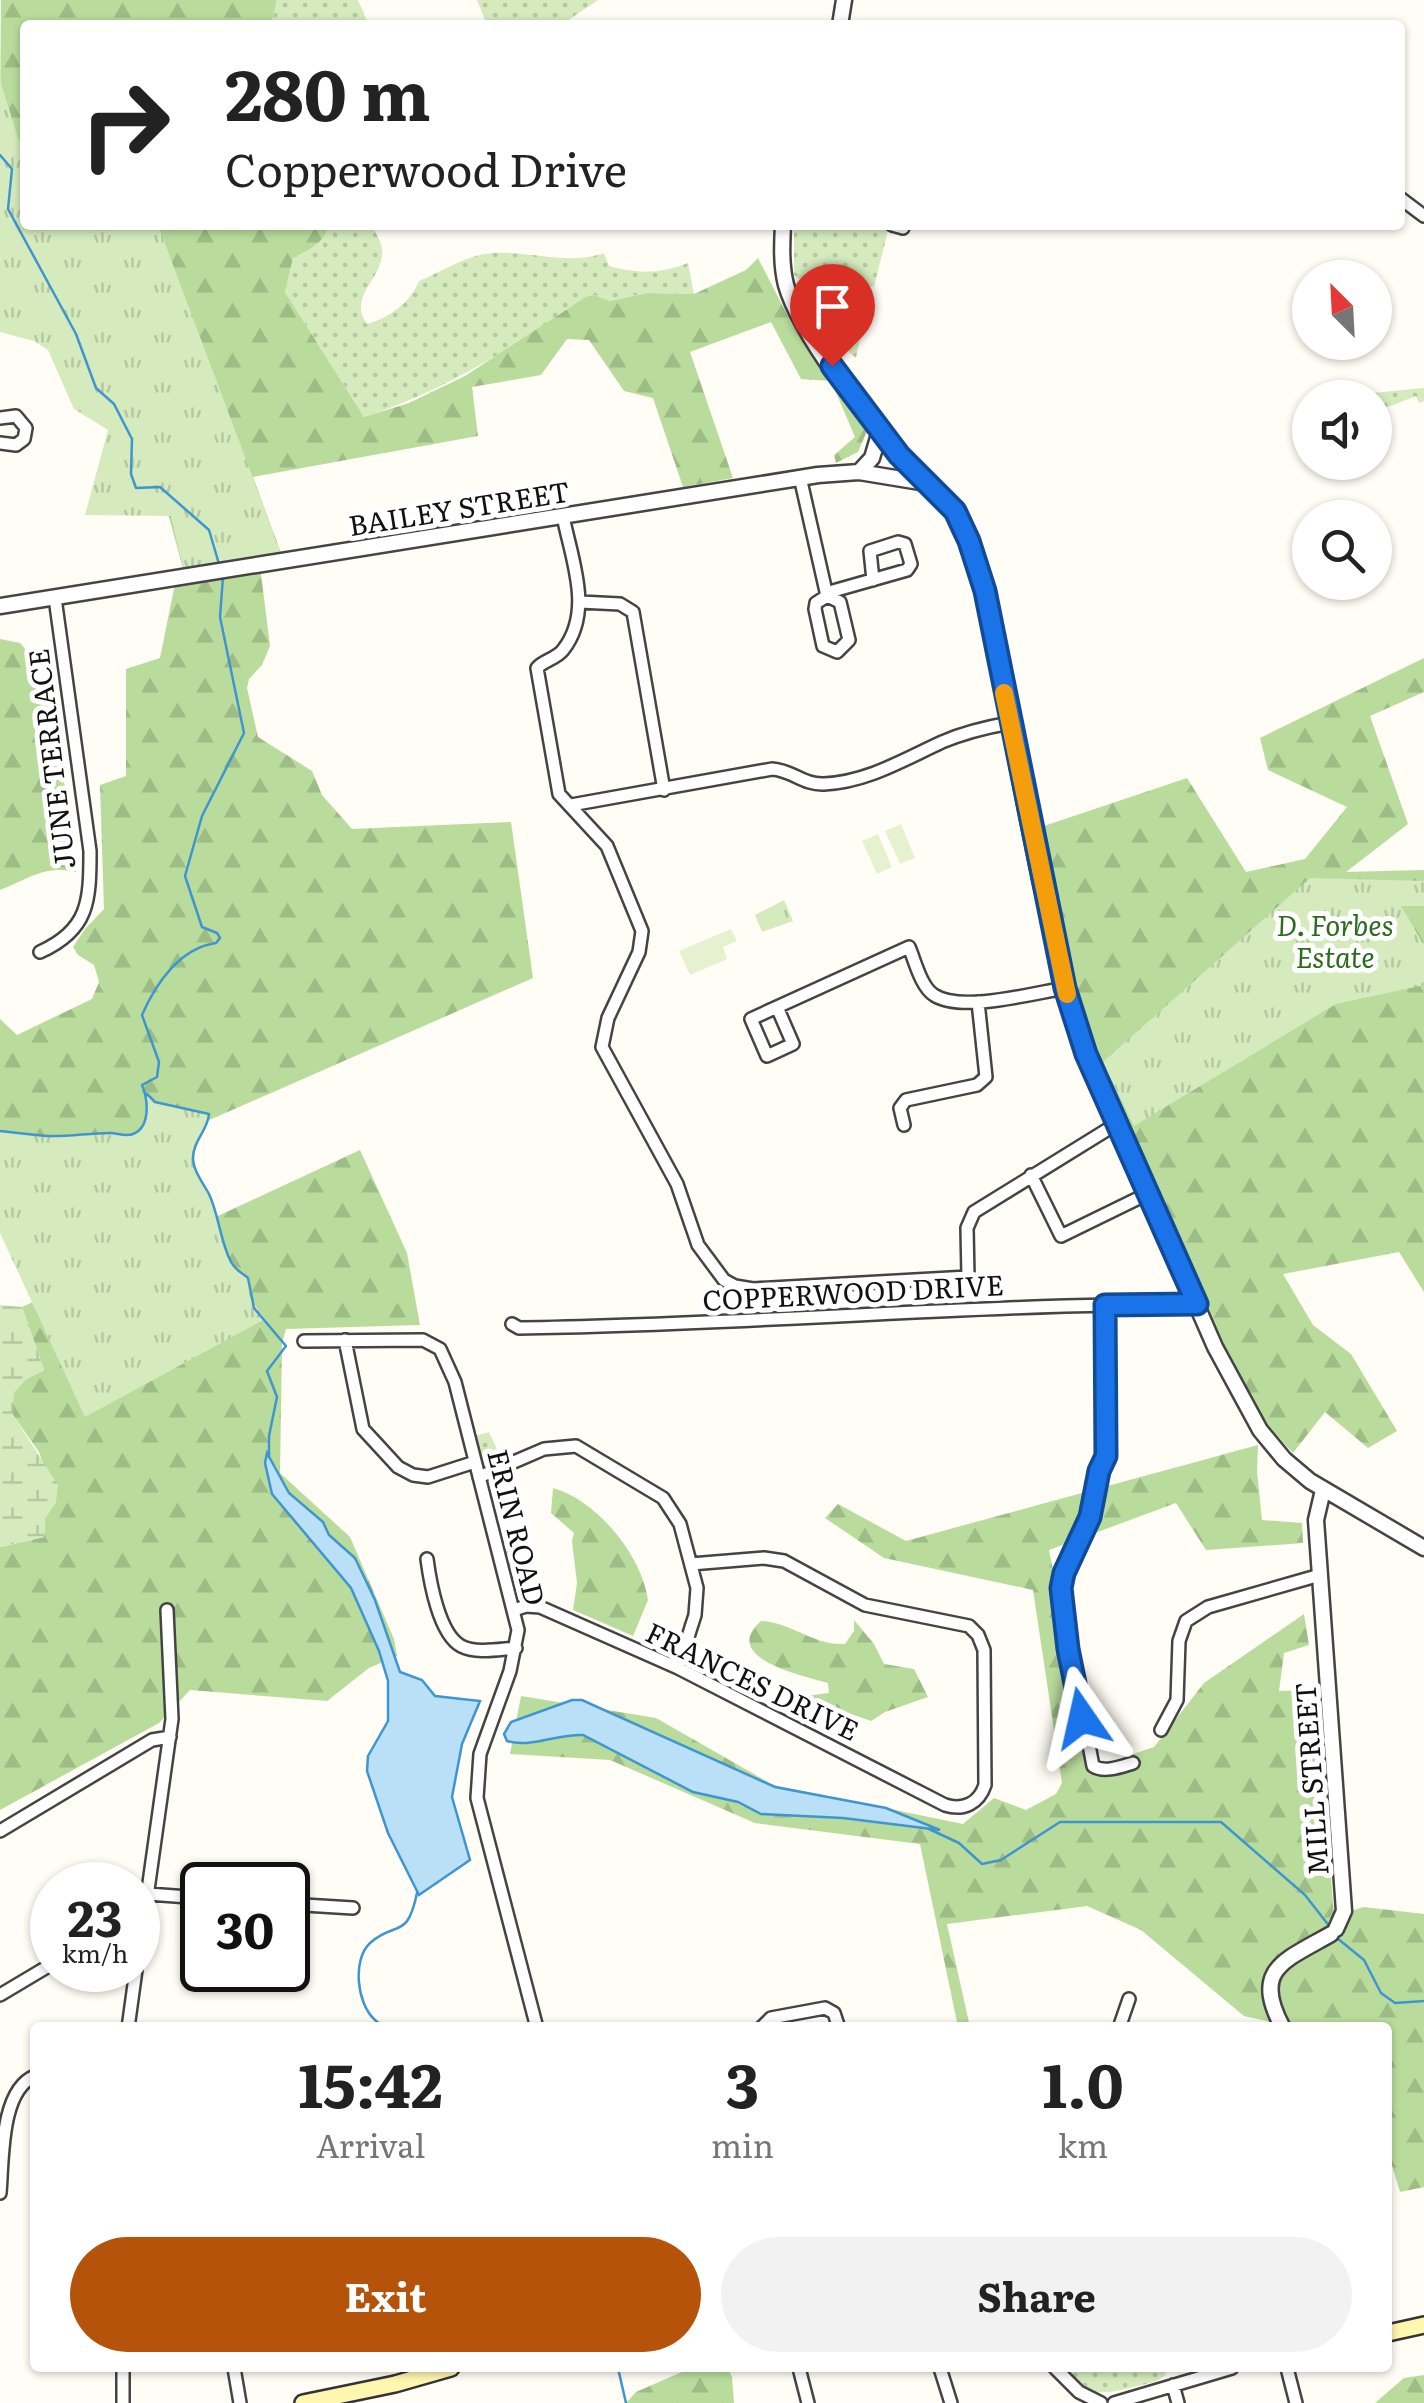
<!DOCTYPE html>
<style>
body{margin:0;font-family:Literata,serif;background:#f2f2f2;color:#222;height:100vh;display:flex;flex-direction:column;font-size:38px;white-space:nowrap}
*{box-sizing:border-box;margin:0}
p{font-size:32px;color:#767676}
.icon{flex:none;width:55px;height:55px;fill:none;stroke:currentColor;stroke-width:2;stroke-linecap:round;stroke-linejoin:round}
.map{position:relative;flex:1;overflow:hidden}
.drawer{position:absolute;left:30px;top:2022px;width:1362px;height:350px;display:flex;flex-direction:column;background:#fff;border-radius:10px;box-shadow:0 2px 8px #0004}
.drawer>*{flex:none}
.banner{position:absolute;left:20px;top:20px;width:1385px;height:210px;border-radius:10px;box-shadow:0 2px 8px #0004;background:#fff;color:#222;overflow:hidden}
.needle{width:65px;rotate:336deg}
.controls{position:absolute;left:1292px;top:260px;display:grid;gap:20px}
.controls a{display:grid;place-items:center;width:100px;height:100px;border-radius:50%;background:#fff;box-shadow:0 2px 8px #0004;font-size:50px}
.speed{position:absolute;left:30px;top:1862px;display:flex;gap:20px;font-size:50px;font-weight:700;text-align:center}
.speed>*{display:grid;place-content:center;width:130px;height:130px;border-radius:50%;background:#fff;box-shadow:0 2px 8px #0004;line-height:1}
.speed small{font-size:25px;font-weight:400}
.speed .limit{border:5px solid #111;border-radius:15px;background:#fff;color:#111}
.pin{position:absolute;display:grid;place-items:center;width:85px;height:85px;color:#fff;margin:-102px -42px;border-radius:50% 50% 50% 0;rotate:-45deg;box-shadow:0 0 10px #0007}
.pin .icon{rotate:45deg}
.me{position:absolute;width:110px;margin:-55px;rotate:349deg;stroke-linejoin:round;filter:drop-shadow(0 0 8px #0008)}
.turn{display:flex;align-items:center;gap:35px;height:210px;padding:0 40px;font-size:45px}
.turn .icon{width:130px;height:130px;stroke-width:2.5}
.turn b{display:block;font-size:70px;line-height:85px}
.eta{display:flex;justify-content:space-evenly;align-items:center;height:170px;text-align:center}
.eta b{font-size:60px;font-weight:700;line-height:70px}
.cta{display:flex;gap:20px;margin-top:auto;padding:20px 40px}
.cta a{flex:1;height:115px;border-radius:60px;background:#b45309;color:#fff;font-size:40px;font-weight:700;line-height:115px;text-align:center}
.cta a+a{background:#f2f2f2;color:#222}
.map>svg:first-child{display:block}
.grass{fill:url(#grass-dots)}
.forest{fill:url(#forest-firs)}
.wetland{fill:url(#wetland-marsh)}
.park{fill:url(#park-tufts)}
.pitch{fill:#e6f2cf}
.water{fill:#b9e0f7;stroke:#3f96cf;stroke-width:2.5}
.lines{fill:none;stroke-linecap:round;stroke-linejoin:round}
.stream{stroke:#3f96cf;stroke-width:2.5}
.minor-casing{stroke:#444;stroke-width:16}
.tertiary-casing{stroke:#444;stroke-width:19}
.secondary-casing{stroke:#333;stroke-width:20}
.minor{stroke:#fff;stroke-width:11}
.tertiary{stroke:#fff;stroke-width:14}
.secondary{stroke:#fff6b0;stroke-width:15}
.route-casing{stroke:#114b97;stroke-width:25}
.route{stroke:#1a73e8;stroke-width:18}
.slow{stroke:#f59e0b;stroke-width:18}
.labels{text-anchor:middle;dominant-baseline:central;stroke-width:10;stroke-linejoin:round;paint-order:stroke}
.street-label{font-size:28px;fill:#111;stroke:#fff}
.park-label{font-size:28px;font-style:italic;fill:#2f6b1f;stroke:#fff}
</style>
<div class="map">
<svg width="1424" height="2403" viewBox="0 0 1424 2403">
<defs>
<pattern id="grass-dots" width="8" height="8" patternUnits="userSpaceOnUse" patternTransform="scale(2.5)"><rect width="8" height="8" fill="#d5ebbd"/><path d="M2 2h.1M6 6h.1" fill="none" stroke="#b6c8a1" stroke-width="1.8" stroke-linecap="round"/></pattern>
<pattern id="forest-firs" width="22" height="20" patternUnits="userSpaceOnUse" patternTransform="scale(2.5)"><rect width="22" height="20" fill="#b9dc9c"/><path d="M5 1l3.5 6h-7zM16 11l3.5 6h-7z" fill="#9ebc85"/></pattern>
<pattern id="wetland-marsh" width="20" height="14" patternUnits="userSpaceOnUse" patternTransform="scale(2.5)"><rect width="20" height="14" fill="#d5ebbd"/><path d="M1 5h8M5 5V1M11 12h8M15 12V8" fill="none" stroke="#b6c8a1"/></pattern>
<pattern id="park-tufts" width="24" height="20" patternUnits="userSpaceOnUse" patternTransform="scale(2.5)"><rect width="24" height="20" fill="#d5ebbd"/><path d="M3 7l-1-3M5 7V3M7 7l1-3M15 17l-1-3M17 17v-4M19 17l1-3" fill="none" stroke="#b6c8a1"/></pattern>
</defs>
<rect width="100%" height="100%" fill="#fffdf5"/>
<path class="grass" d="M277,0H358L367,21L358,25H271Z
M477,0H598L561,25H487Z
M330,225H372C375,232 381,241 382,248C386,277 346,296 367,324C389,318 410,303 419,281C439,273 464,257 485,254C524,248 566,267 604,253L609,266C638,274 660,274 688,263L694,294L645,293L610,301L594,295C519,342 448,390 364,417L285,292L293,258C310,250 323,243 330,225Z
M794,225H872L888,230L874,287L826,278L799,279L794,275Z
M814,291L860,297L868,302L856,358L835,340L818,333L800,298L801,293Z
M1424,388V401L1419,403L1416,396L1375,412V398L1331,397Z
M489,1432L501,1458H497L499,1463L487,1467L482,1464L475,1436Z
M510,1548C523,1557 528,1583 525,1598L520,1601L505,1552Z
M1060,2368H1163L1166,2374C1159,2382 1149,2383 1138,2386C1099,2396 1089,2397 1060,2368Z"/>
<path class="forest" d="M1,0H277L271,25H25V168L0,116Z
M88,225H330C323,243 310,250 293,258L285,292L364,417L409,403L465,376L586,297L594,295L610,301L646,293L694,294L746,270L758,258L793,326L867,431L858,452L836,463L834,455L855,437L831,381L801,379L771,322L690,352L733,478L683,487L653,398L624,391L589,340L567,339L541,375L472,387L478,436L253,477L281,553L183,568Z
M260,566L270,646L262,665L249,679L247,688L258,737L312,771L322,795L352,829L511,822L533,978L0,1212V1019L17,1035L92,999L99,982L94,965L78,955L73,947L85,929L104,909L100,785L126,776V669L160,658L176,579Z
M0,639L20,643L26,650L29,676L45,681L58,714L35,727L38,763L62,767L76,872C44,865 29,879 0,890Z
M1424,658V692L1370,716L1408,824L1346,872L1424,870V1292L1399,1252L1283,1274L1313,1325L1351,1354L1397,1431L1368,1448L1325,1412L1293,1453L1231,1390L1096,1047L1026,832L1187,778L1246,872L1305,859L1347,807L1268,770L1260,738Z
M360,1150L407,1253L420,1325L286,1329L282,1344L280,1473L350,1537L394,1639L397,1656L369,1668L327,1701L190,1690L159,1723L0,1810V1547L44,1537L45,1518L56,1502L39,1452L13,1415V1393L26,1379L44,1370L22,1307Z
M1258,1445L1257,1471L1262,1520L1302,1523L1303,1543L1206,1550L1176,1503L1049,1550L1092,1768L1154,1747L1204,1683L1304,1614L1309,1645L1284,1653L1279,1691L1317,1690L1334,1916L1364,1907L1424,1914V2187L1400,2192L1388,2152V2028L1294,2027L1244,2016L1141,1930L1087,1906L947,1924L970,2027H958L920,1844L755,1823L610,1760L510,1754L521,1696L656,1718L773,1785L963,1824L994,1798L1026,1810L1056,1794L1062,1783L1033,1590L884,1558L825,1518L838,1504L906,1541Z
M553,1488C597,1500 642,1556 648,1600L633,1636L573,1610L577,1583L572,1541L574,1533L551,1513Z
M854,1620L874,1644L884,1664L914,1669L928,1697L885,1712L871,1721L848,1713L818,1719L805,1717L799,1701L805,1696L829,1693L828,1683C806,1676 718,1659 761,1621C791,1622 814,1646 845,1644L854,1631Z
M691,2368H728L732,2377L734,2403H626L636,2392Z
M1424,2375V2403H1375L1404,2378Z"/>
<path class="wetland" d="M0,1305L22,1307L44,1370L26,1379L14,1393L13,1415L58,1485L56,1502L45,1518L44,1537L0,1547Z"/>
<path class="park" d="M0,80L18,138L25,150V225H158L281,553L183,568L171,516L85,515L108,430L74,409L48,350L34,341L0,332Z
M1310,878L1424,881V906H1401L1424,945V985L1336,1004L1134,1126L1103,1062Z
M784,900L793,921L762,932L755,915Z
M146,1093L155,1102L209,1114C208,1130 193,1141 193,1158C193,1170 203,1183 209,1194C219,1215 220,1241 231,1262C235,1270 241,1272 248,1278L249,1296L265,1319L85,1417L0,1233V1131L48,1136L106,1133L130,1135C148,1127 146,1110 146,1093Z"/>
<path class="pitch" d="M901,824L915,858L900,864L885,831Z
M878,834L892,867L877,874L862,841Z
M731,929L737,941L723,947L727,959L690,975L679,951Z"/>
<path class="water" d="M267,1453L289,1493L323,1522L329,1535L355,1558L375,1600L400,1672L422,1680L435,1696L480,1701L462,1744L452,1797L470,1860L419,1895L388,1833L367,1771L368,1756L388,1721V1681L379,1651L351,1588L272,1494L265,1463Z
M572,1700H582L775,1787L886,1808L940,1830L843,1818L761,1814L738,1802L693,1792L583,1735C557,1734 531,1748 507,1741L504,1734L511,1722Z"/>
<g class="lines">
<path class="stream" d="M0,155L12,169L8,209L76,334L96,388L114,404L132,439L131,474L136,488L160,487L209,530L219,564
M147,1094L155,1102L209,1114C208,1130 193,1141 193,1158C193,1170 203,1183 209,1194C219,1215 220,1241 231,1262C235,1270 241,1272 248,1278L254,1308L286,1346L267,1371L277,1397L269,1436V1457
M0,1131C16,1133 31,1135 47,1136C68,1137 89,1133 110,1133C117,1133 126,1137 133,1134C151,1127 148,1099 142,1085L157,1077L159,1062L142,1015C156,983 180,948 216,943L220,938L217,933L202,927L185,876L202,816L244,733L220,617L223,577
M929,1829L959,1843L982,1864L1001,1860L1060,1822H1221L1305,1895L1330,1927
M1337,1938L1364,1960L1381,1993L1395,2003L1424,2001
M388,2028C383,2025 377,2023 374,2019C357,2003 352,1960 370,1943C396,1920 407,1941 417,1893
M618,2368L626,2403"/>
<defs>
<path id="minor" d="M1400,198L1424,216
M892,225L903,228
M0,418L16,416L26,428L24,439L16,445L0,443
M800,477L827,596L816,603L815,609L823,646L837,652L849,640L840,602L827,596
M563,516C571,558 594,611 563,650C556,659 544,660 537,668L559,794L607,846L642,931L639,952L608,1018L602,1047L677,1184L698,1245L724,1280L735,1286L753,1289L968,1277L967,1228L974,1212L1118,1123
M826,593L907,570L911,564L905,544L898,542L870,551L873,580
M580,602L620,604L633,612L664,790
M571,805L772,769C792,770 803,785 824,784C867,782 903,760 942,742C963,733 987,727 1010,723
M40,952C89,930 90,901 90,851L55,598
M777,1007L751,1019L767,1056L793,1044L777,1007L909,947C915,961 921,987 934,995C961,1013 1034,993 1065,988
M904,1125L900,1108L906,1100L977,1085L986,1077L978,1002
M1031,1175L1061,1236L1149,1193
M1105,1305L1106,1456L1099,1471L1090,1517L1064,1573L1061,1599L1093,1766C1104,1773 1120,1767 1133,1763
M512,1324L519,1328C746,1325 971,1304 1197,1304
M345,1340L363,1429L398,1467L413,1475L428,1477L475,1462
M304,1341L423,1340L440,1349L455,1382L518,1630L510,1671L480,1754L477,1798L537,2028
M479,1477L544,1449L576,1446L663,1498L680,1524L697,1588L695,1615L678,1668
M427,1559C430,1582 439,1634 461,1646C476,1654 500,1649 516,1648
M514,1610L526,1606L540,1607L678,1668L945,1805C964,1811 979,1803 985,1785L984,1650L978,1635L969,1626L865,1605L784,1561L764,1558L691,1564
M1161,1730L1177,1700L1179,1641L1186,1621L1208,1607L1320,1575
M0,1831L152,1740L170,1737
M148,1894L202,1898
M288,1904L353,1908
M138,1961L172,1719L167,1610
M0,1995L52,1964
M128,2028L136,1970
M761,2028L771,2018L825,2008L834,2013L839,2028
M1119,2028L1129,1999
M0,2193C3,2160 0,2090 35,2076
M123,2368V2403
M234,2368L240,2403
M799,2368L808,2403
M940,2368L951,2403
M1055,2368L1079,2392L1101,2403
M1287,2368L1296,2403
M1173,2385L1178,2403
M1114,2403L1232,2368"/>
<path id="tertiary" d="M840,25L844,0
M783,225C782,245 781,265 786,285C801,336 864,415 899,455C919,478 947,495 960,522C990,582 997,654 1009,720C1029,826 1049,934 1080,1038L1215,1347L1260,1430L1284,1459L1310,1481L1424,1548
M859,472L872,458L880,431
M0,606L818,475L859,472L926,483
M1323,1490L1316,1520L1344,1911L1336,1929
M1283,2028C1251,1969 1284,1961 1331,1934"/>
<path id="secondary" d="M1388,2333L1424,2325
M303,2403L395,2384L451,2368"/>
</defs>
<use href="#minor" class="minor-casing"/>
<use href="#tertiary" class="tertiary-casing"/>
<use href="#secondary" class="secondary-casing"/>
<use href="#minor" class="minor"/>
<use href="#tertiary" class="tertiary"/>
<use href="#secondary" class="secondary"/>
</g>
<g class="lines">
<defs>
<path id="route" d="M832,366L899,455L955,511L969,541L985,591L1065,988L1086,1054L1197,1304L1105,1305L1106,1456L1099,1471L1090,1517L1064,1573L1061,1588L1068,1649L1082,1718"/>
</defs>
<use href="#route" class="route-casing"/>
<use href="#route" class="route"/>
<path class="slow" d="M1004,693L1067,994"/>
</g>
<g class="labels">
<g class="street-label">
<text transform="translate(459 507) rotate(-9)">BAILEY STREET</text>
<text transform="translate(50 759) rotate(-97)">JUNE TERRACE</text>
<text transform="translate(853 1291) rotate(-3)">COPPERWOOD DRIVE</text>
<text transform="translate(518 1527) rotate(76)">ERIN ROAD</text>
<text transform="translate(753 1680) rotate(26)">FRANCES DRIVE</text>
<text transform="translate(1310 1779) rotate(-94)">MILL STREET</text>
</g>
<g class="park-label">
<text x="1335" y="924">D. Forbes<tspan x="1335" dy="32">Estate</tspan></text>
</g>
</g>
</svg>
<div class="controls">
<a><svg class="needle" viewBox="-14 -14 28 28"><path d="M0-13l5 13h-10z" fill="#e53935"/><path d="M0 13l5-13h-10z" fill="#767676"/></svg></a>
<a><svg class="icon" aria-label="sound" viewBox="0 0 24 24"><path d="M4 9h4l5-4v14l-5-4H4zM17 9q2 3 0 6"/></svg></a>
<a><svg class="icon" aria-label="search" viewBox="0 0 24 24"><circle cx="10" cy="10" r="6"/><path d="M15 15l6 6"/></svg></a>
</div>
<div class="speed"><div>23<small>km/h</small></div><div class="limit">30</div></div>
<div class="pin" style="left:832px;top:366px;background:#d93025"><svg class="icon" aria-label="arrive" viewBox="0 0 24 24"><path d="M6 21V4h12l-3 4 3 4H6"/></svg></div>
<svg class="me" style="left:1082px;top:1718px" viewBox="-20 -20 40 40"><path d="M0-17L14 15 0 8-14 15z" fill="#1a73e8" stroke="#fff" stroke-width="4"/></svg>
<div class="banner">
<div class="turn"><svg class="icon" aria-label="right" viewBox="0 0 24 24"><path d="M7 20v-9h11M14 6l5 5-5 5"/></svg><div><b>280 m</b>Copperwood Drive</div></div>
</div>
<section class="drawer">
<div class="eta">
<div><b>15:42</b><p>Arrival</p></div>
<div><b>3</b><p>min</p></div>
<div><b>1.0</b><p>km</p></div>
</div>
<div class="cta"><a>Exit</a><a>Share</a></div>
</section>
</div>
